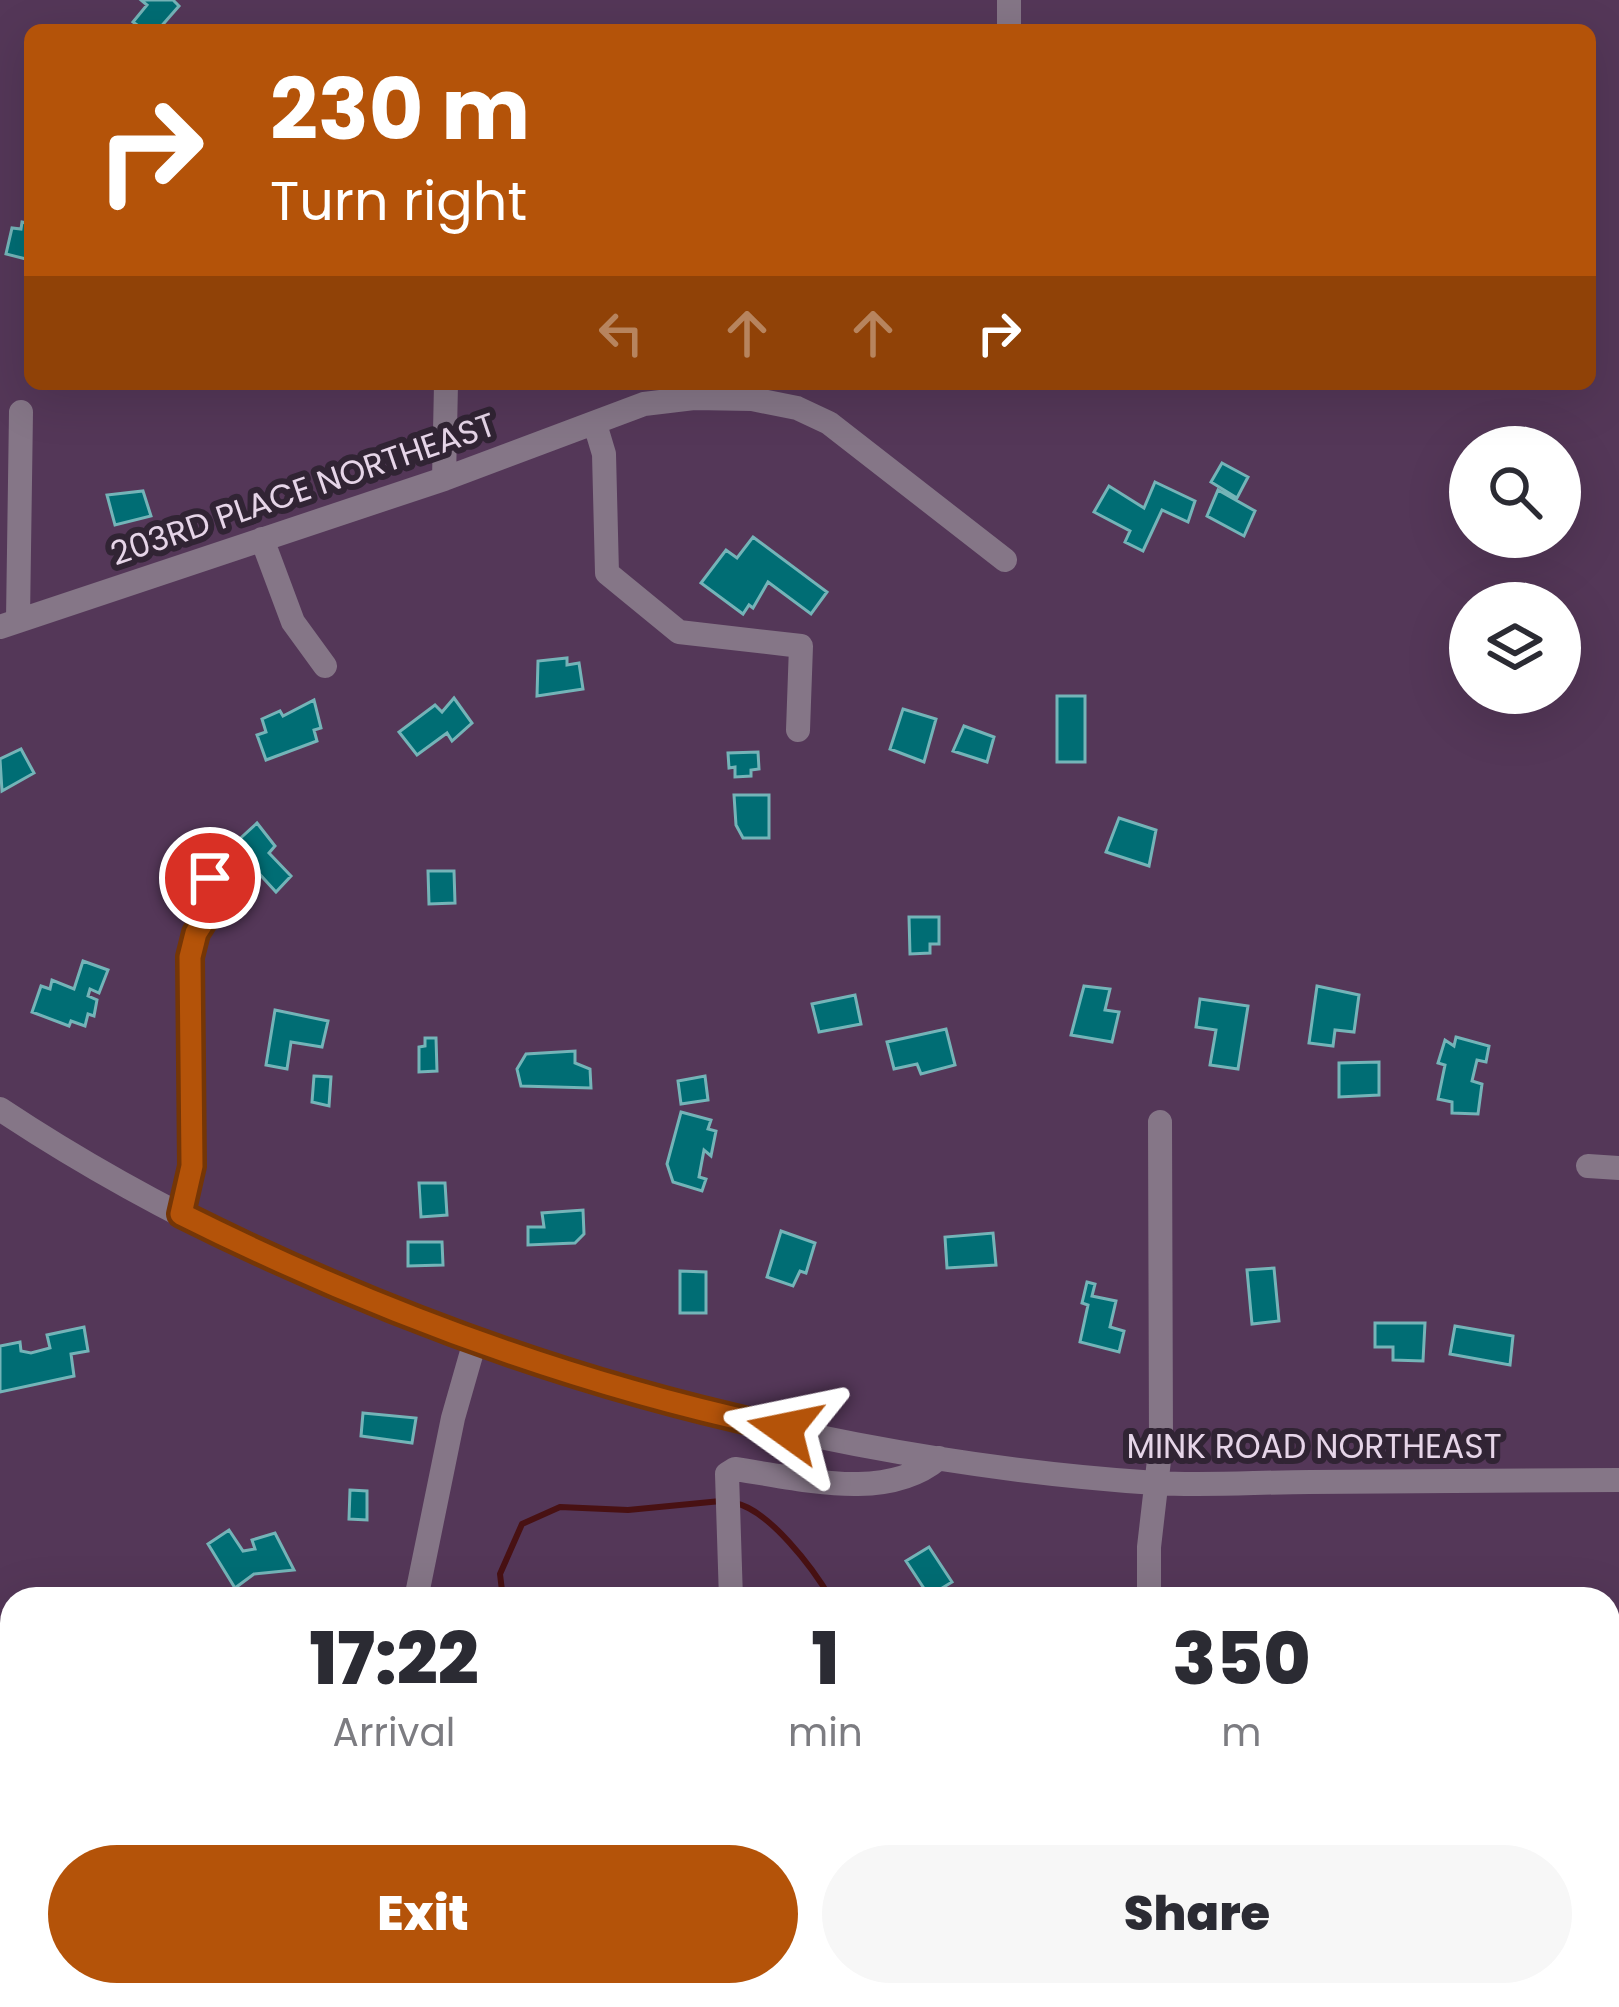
<!DOCTYPE html>
<style>
body{margin:0;font-family:Poppins,sans-serif;background:#f7f7f7;color:#2b2b33;height:100vh;display:flex;flex-direction:column;font-size:45px;white-space:nowrap}
*{box-sizing:border-box;margin:0}
p{font-size:39px;color:#7c7c81}
.icon{flex:none;width:66px;height:66px;fill:none;stroke:currentColor;stroke-width:2;stroke-linecap:round;stroke-linejoin:round}
.map{position:relative;flex:1;overflow:hidden}
.details{position:absolute;left:0px;top:1587px;width:1620px;height:420px;display:flex;flex-direction:column;background:#fff;border-radius:36px 36px 0 0;box-shadow:0 12px 48px #0002}
.details>*{flex:none}
.top-card{position:absolute;left:24px;top:24px;width:1572px;height:366px;border-radius:18px;box-shadow:0 12px 48px #0002;background:#b45309;color:#fff;overflow:hidden}
.buttons{position:absolute;left:1449px;top:426px;display:grid;gap:24px}
.buttons a{display:grid;place-items:center;width:132px;height:132px;border-radius:50%;background:#fff;box-shadow:0 12px 48px #0002;font-size:60px}
.pin{position:absolute;display:grid;place-items:center;width:102px;height:102px;color:#fff;margin:-51px;border:6px solid #fff;border-radius:50%;box-shadow:0 3px 12px #0007}
.me{position:absolute;width:132px;margin:-66px;rotate:282deg;stroke-linejoin:round;filter:drop-shadow(0 0 9px #0008)}
.turn{display:flex;align-items:center;gap:42px;height:252px;padding:0 48px;font-size:54px}
.turn .icon{width:156px;height:156px;stroke-width:2.5}
.turn b{display:block;font-size:84px;line-height:102px}
.lanes{display:flex;align-items:center;height:114px;padding:0 48px;background:#0003;justify-content:center;gap:60px;direction:ltr}
.lanes .off{opacity:.35}
.eta{display:flex;justify-content:space-evenly;align-items:center;height:204px;text-align:center}
.eta b{font-size:72px;font-weight:800;line-height:84px}
.cta{display:flex;gap:24px;margin-top:auto;padding:24px 48px}
.cta a{flex:1;height:138px;border-radius:72px;background:#b45309;color:#fff;font-size:48px;font-weight:800;line-height:138px;text-align:center}
.cta a+a{background:#f7f7f7;color:#2b2b33}
.map>svg:first-child{display:block}
.lines{fill:none;stroke-linecap:round;stroke-linejoin:round}
.stream{stroke:#481113;stroke-width:6}
.building{fill:#006d74;stroke:#74b4b8;stroke-width:3}
.minor{stroke:#857687;stroke-width:24}
.route-casing{stroke:#753606;stroke-width:30}
.route{stroke:#b45309;stroke-width:21}
.labels{text-anchor:middle;dominant-baseline:central;stroke-width:12;stroke-linejoin:round;paint-order:stroke}
.street-label{font-size:33px;fill:#e6d5e8;stroke:#312434}
</style>
<div class="map">
<svg width="1619" height="2007" viewBox="0 0 1619 2007">
<rect width="100%" height="100%" fill="#543758"/>
<g class="lines">
<path class="stream" d="M735,1503C769,1510 813,1568 831,1599
M503,1599L500,1574L522,1524L560,1507L628,1510L721,1501
M0,1689L12,1691
M981,1995L994,2007"/>
</g>
<path class="building" d="M141,0H173L179,6L158,30H144L133,22L147,5Z
M22,222L30,224V260L6,254L12,228L21,229Z
M1222,463L1248,477L1237,498L1211,482Z
M1155,482L1195,501L1188,522L1162,510L1143,551L1125,542L1130,531L1094,512L1109,486L1144,508Z
M1218,490L1255,511L1244,536L1207,516Z
M143,491L151,516L115,525L107,495Z
M753,537L827,592L811,614L768,582L753,608L749,605L743,614L701,583L726,550L737,558Z
M567,658V665L579,663L583,689L537,696L538,661Z
M1057,696H1085V762H1057Z
M454,698L472,723L452,741L447,733L417,755L399,732L435,705L442,712Z
M314,700L321,728L314,730L317,741L266,760L257,735L266,732L262,719L280,711L283,716Z
M903,709L936,719L924,762L890,749Z
M964,726L994,737L987,762L953,751Z
M21,749L34,773L2,791L0,759Z
M758,752L759,769L751,770V776L735,777V767L729,768L728,753Z
M734,795H769V838H743L736,825Z
M1119,818L1156,830L1149,866L1106,852Z
M257,823L275,846L269,853L291,876L276,892L233,845Z
M428,871H454L455,903L429,904Z
M909,917H939V944H930V953L910,954Z
M83,961L108,970L99,993L90,989L88,996L97,1000L94,1016L88,1014L85,1026L71,1021L69,1026L32,1012L41,986L50,989L52,980L74,989Z
M1084,986L1110,989L1105,1010L1119,1012L1112,1042L1071,1035Z
M1317,986L1359,995L1354,1032L1335,1030L1333,1046L1309,1043Z
M855,995L861,1024L819,1032L812,1004Z
M1200,999L1248,1006L1238,1069L1210,1065L1216,1030L1196,1027Z
M275,1010L328,1021L322,1047L291,1042L287,1069L266,1065Z
M946,1029L955,1065L921,1074L917,1064L894,1069L887,1042Z
M1456,1037L1489,1046L1486,1062L1477,1060L1472,1081L1482,1084L1478,1114L1452,1113V1102L1438,1099L1445,1065L1438,1063L1445,1040L1454,1046Z
M425,1038H436L437,1071L419,1072V1047L425,1046Z
M575,1051V1063L590,1069L591,1088L521,1086L517,1069L526,1054Z
M1379,1062V1095L1339,1097V1063Z
M314,1076L331,1077L329,1106L312,1102Z
M705,1076L708,1100L681,1104L678,1081Z
M681,1112L711,1120L708,1129L716,1131L711,1156L704,1150L699,1177L706,1179L702,1191L673,1182L667,1164Z
M419,1183H445L447,1215L421,1217Z
M583,1210L584,1234L575,1243L528,1245V1227H544L542,1213Z
M781,1231L815,1243L806,1273L800,1271L793,1286L767,1277Z
M993,1233L996,1265L947,1268L945,1237Z
M408,1242H442L443,1265L408,1266Z
M1274,1268L1279,1321L1252,1324L1247,1270Z
M680,1271L706,1272V1313H680Z
M1087,1282L1095,1284L1092,1296L1116,1301L1110,1327L1124,1331L1119,1352L1080,1342L1088,1305L1082,1303Z
M1375,1323H1425L1423,1361L1393,1360V1347H1375Z
M1455,1326L1513,1336L1510,1365L1450,1354Z
M84,1327L88,1351L71,1354L74,1376L0,1392V1346L20,1342L21,1351L31,1353L50,1348L47,1335Z
M363,1413L416,1418L412,1443L361,1436Z
M350,1490L367,1491V1520L349,1519Z
M229,1530L243,1551L255,1549L252,1540L275,1533L294,1570L254,1574L235,1588L208,1544Z
M929,1547L952,1582L929,1596L906,1561Z"/>
<g class="lines">
<path class="minor" d="M1009,30V0
M595,424L604,454L607,573L679,632L801,646L798,730
M444,479L446,384
M262,539L293,622L325,666
M18,619L21,412
M0,627L444,479L644,404L694,398L752,399L797,408L829,423L1005,560
M0,1109C328,1327 764,1457 1156,1483C1206,1486 1259,1482 1310,1482C1413,1481 1516,1480 1619,1480
M1588,1166L1619,1168
M181,1214L192,1166L190,957L196,933L204,919L222,915L245,896L241,883L229,876L210,878L203,899L204,919
M416,1599L453,1418L475,1341
M731,1599L727,1474L735,1469C799,1478 886,1503 939,1458
M1149,1599V1547L1161,1443L1160,1122"/>
</g>
<g class="lines">
<defs>
<path id="route" d="M210,878L202,899L205,919L196,933L190,957L192,1166L181,1214C373,1310 575,1385 785,1429"/>
</defs>
<use href="#route" class="route-casing"/>
<use href="#route" class="route"/>
</g>
<g class="labels">
<g class="street-label">
<text transform="translate(303 489) rotate(-19)">203RD PLACE NORTHEAST</text>
<text x="1314" y="1446">MINK ROAD NORTHEAST</text>
</g>
</g>
</svg>
<div class="buttons">
<a><svg class="icon" aria-label="search" viewBox="0 0 24 24"><circle cx="10" cy="10" r="6"/><path d="M15 15l6 6"/></svg></a>
<a><svg class="icon" aria-label="layers" viewBox="0 0 24 24"><path d="M12 4l9 5-9 5-9-5zM3 14l9 5 9-5"/></svg></a>
</div>
<div class="pin" style="left:210px;top:878px;background:#d93025"><svg class="icon" aria-label="arrive" viewBox="0 0 24 24"><path d="M6 21V4h12l-3 4 3 4H6"/></svg></div>
<svg class="me" style="left:785px;top:1429px" viewBox="-20 -20 40 40"><path d="M0-17L14 15 0 8-14 15z" fill="#b45309" stroke="#fff" stroke-width="4"/></svg>
<div class="top-card">
<div class="turn"><svg class="icon" aria-label="right" viewBox="0 0 24 24"><path d="M7 20v-9h11M14 6l5 5-5 5"/></svg><div><b>230 m</b>Turn right</div></div>
<div class="lanes"><svg class="icon off" aria-label="left" viewBox="0 0 24 24"><path d="M17 20v-9H6M10 6l-5 5 5 5"/></svg><svg class="icon off" aria-label="ahead" viewBox="0 0 24 24"><path d="M12 20V5M6 11l6-6 6 6"/></svg><svg class="icon off" aria-label="ahead" viewBox="0 0 24 24"><path d="M12 20V5M6 11l6-6 6 6"/></svg><svg class="icon" aria-label="right" viewBox="0 0 24 24"><path d="M7 20v-9h11M14 6l5 5-5 5"/></svg></div>
</div>
<section class="details">
<div class="eta">
<div><b>17:22</b><p>Arrival</p></div>
<div><b>1</b><p>min</p></div>
<div><b>350</b><p>m</p></div>
</div>
<div class="cta"><a>Exit</a><a>Share</a></div>
</section>
</div>
